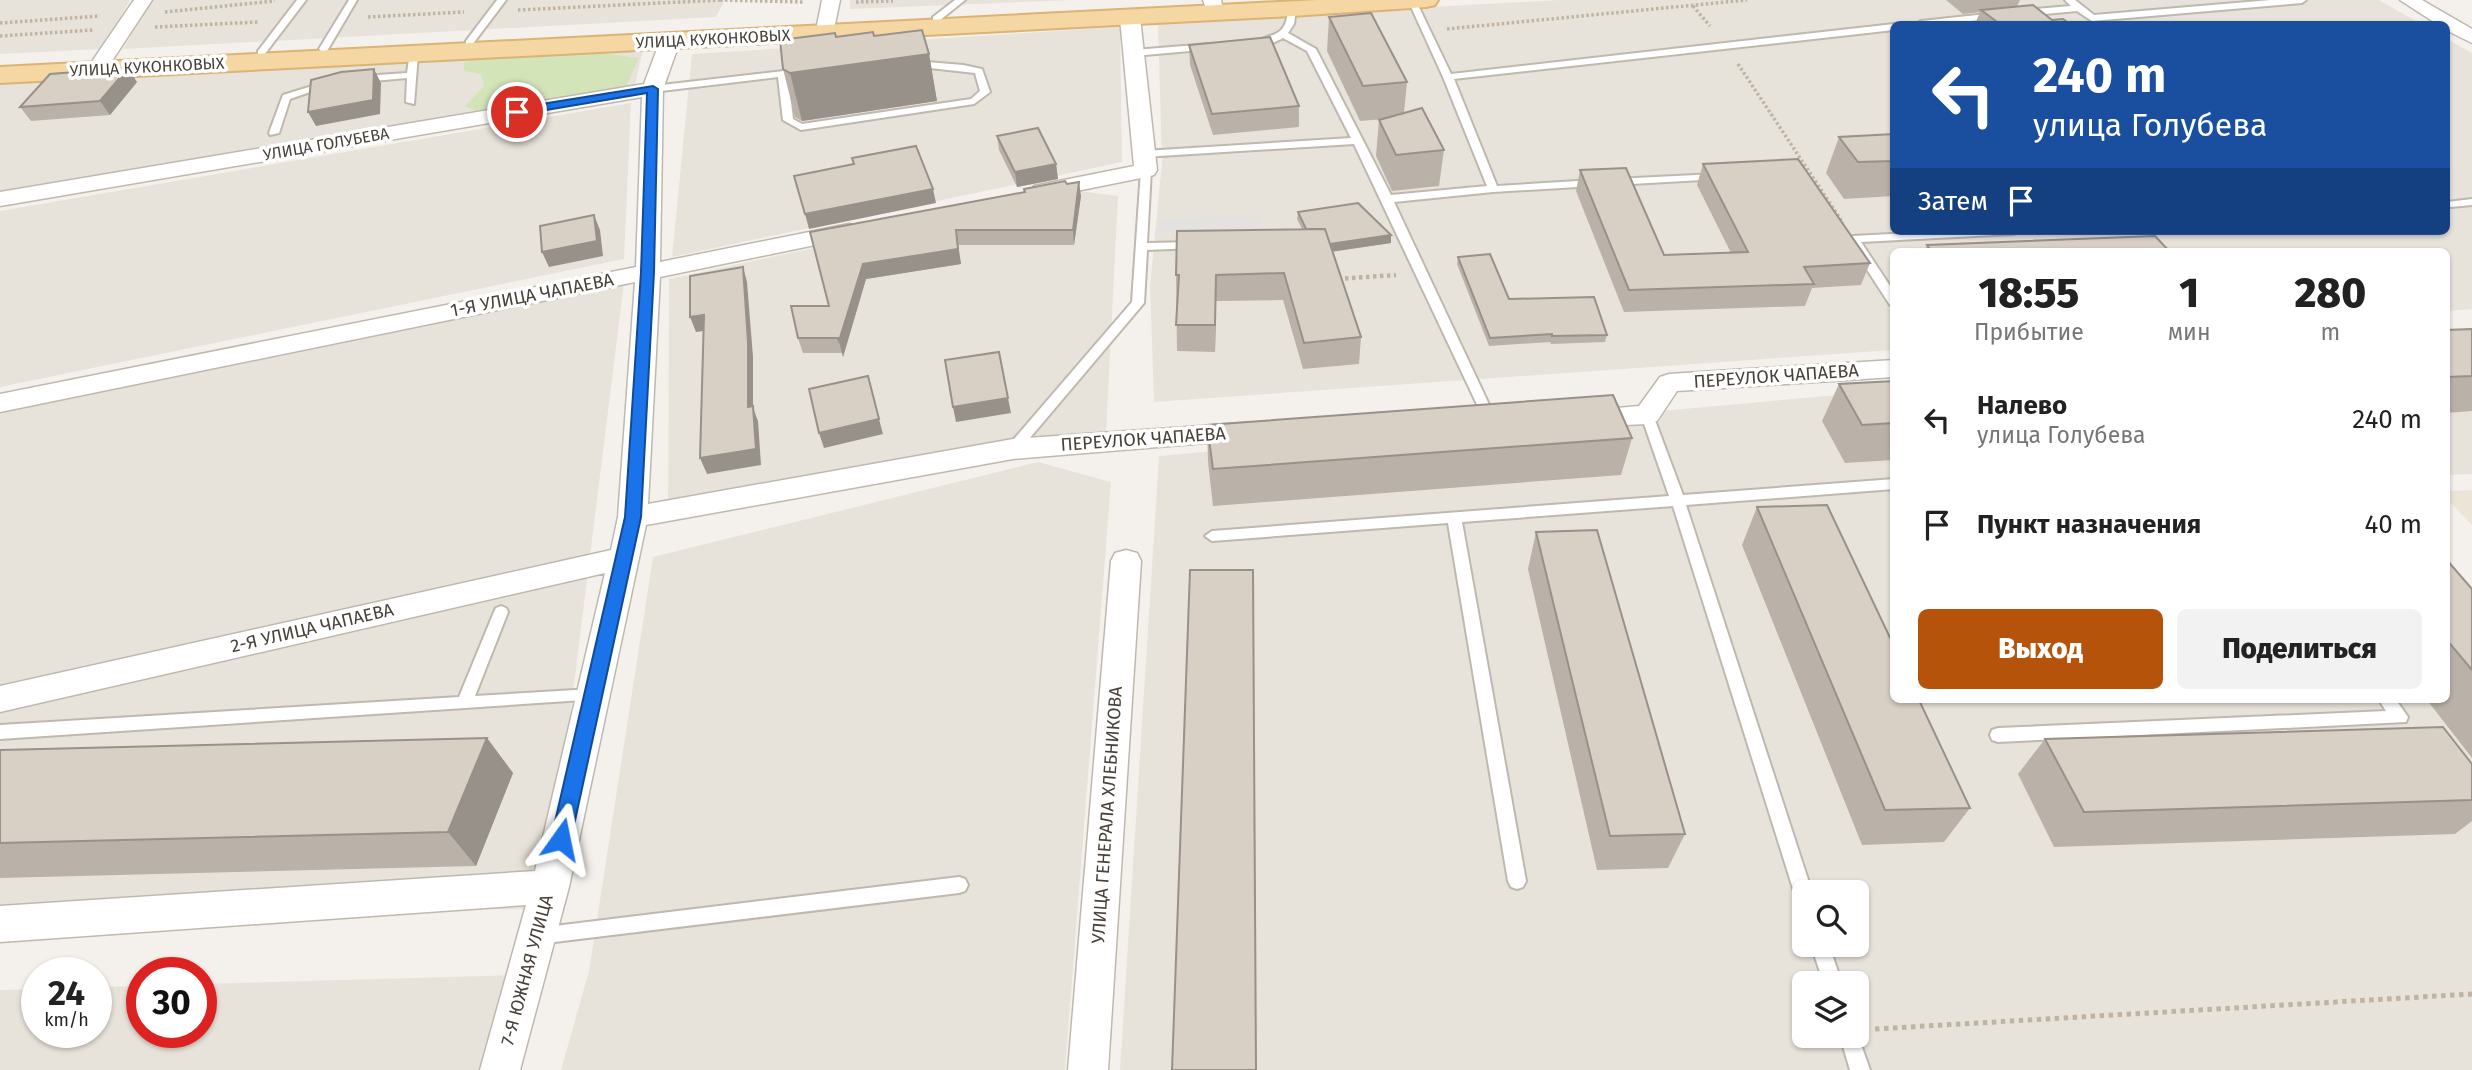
<!DOCTYPE html>
<html lang="ru">
<meta charset="utf-8">
<style>
body{margin:0;font-family:"Fira Sans",sans-serif;background:#f2f2f2;color:#222;height:100vh;display:flex;flex-direction:column;font-size:26px;white-space:nowrap}
*{box-sizing:border-box;margin:0}
p{font-size:23px;color:#767676}
.icon{flex:none;width:38px;height:38px;fill:none;stroke:currentColor;stroke-width:2;stroke-linecap:round;stroke-linejoin:round}
.map{position:relative;flex:1;overflow:hidden}
.details{position:absolute;left:1890px;top:248px;width:560px;height:455px;display:flex;flex-direction:column;background:#fff;border-radius:10px;box-shadow:0 2px 5px #0004}
.details>*{flex:none}
.banner{position:absolute;left:1890px;top:21px;width:560px;height:214px;border-radius:10px;box-shadow:0 2px 5px #0004;background:#1a4fa0;color:#fff;overflow:hidden}
.tools{position:absolute;left:1792px;top:880px;display:grid;gap:14px}
.tools a{display:grid;place-items:center;width:77px;height:77px;border-radius:10px;background:#fff;box-shadow:0 2px 5px #0004;font-size:35px}
.speed{position:absolute;left:21px;top:957px;display:flex;gap:14px;font-size:35px;font-weight:700;text-align:center}
.speed>*{display:grid;place-content:center;width:91px;height:91px;border-radius:50%;background:#fff;box-shadow:0 2px 5px #0004;line-height:1}
.speed small{font-size:18px;font-weight:400}
.speed .limit{border:10px solid #d22;background:#fff;color:#111}
.pin{position:absolute;display:grid;place-items:center;width:60px;height:60px;color:#fff;margin:-30px;border:4px solid #fff;border-radius:50%;box-shadow:0 2px 7px #0007}
.me{position:absolute;width:77px;margin:-38px;rotate:12deg;stroke-linejoin:round;filter:drop-shadow(0 0 5px #0008)}
.turn{display:flex;align-items:center;gap:24px;height:147px;padding:0 28px;font-size:32px}
.turn .icon{width:91px;height:91px;stroke-width:2.5}
.turn b{display:block;font-size:49px;line-height:60px}
.then{display:flex;align-items:center;height:66px;padding:0 28px;background:#0003;gap:14px;font-size:26px}
.eta{display:flex;justify-content:space-evenly;align-items:center;height:119px;text-align:center}
.eta b{font-size:42px;font-weight:800;line-height:49px}
.action{display:flex;gap:14px;margin-top:auto;padding:14px 28px}
.action a{flex:1;height:80px;border-radius:10px;background:#b45309;color:#fff;font-size:28px;font-weight:800;line-height:80px;text-align:center}
.action a+a{background:#f2f2f2;color:#222}
ul{padding:0;list-style:none}
li{display:flex;align-items:center;gap:21px;height:105px;padding:0 28px}
li div{flex:1}
li b{display:block;font-size:26px}
li em{font-style:normal}
.map>svg:first-child{display:block}
.residential{fill:#e8e3da;fill-rule:evenodd}
.education{fill:#ece4d7}
.green{fill:#d4e4b9}
.parking{fill:#e4e2e0}
.lines{fill:none;stroke-linecap:round;stroke-linejoin:round}
.service-casing{stroke:#bfb8af;stroke-width:4}
.minor-casing{stroke:#bfb8af;stroke-width:3}
.primary-casing{stroke:#dab375;stroke-width:4}
.path-far2{stroke:#c0b3a2;stroke-width:3.5;stroke-dasharray:2.5 2.5;stroke-linecap:butt}
.path-far1{stroke:#c0b3a2;stroke-width:4.5;stroke-dasharray:3.5 3.5;stroke-linecap:butt}
.path{stroke:#c0b3a2;stroke-width:5;stroke-dasharray:4.5 4.5;stroke-linecap:butt}
.service{fill:#fff;fill-rule:evenodd}
.minor{fill:#fff;fill-rule:evenodd}
.primary{fill:#f5d7a4;fill-rule:evenodd}
.wall{fill:#bab2a9}
.shaded-wall{fill:#97918a}
.building{fill:#d8cfc5;stroke:#97918a;stroke-width:2}
.route{fill:#1a73e8;stroke:#114b97;stroke-width:2}
.labels{text-anchor:middle;dominant-baseline:central;stroke-width:7;stroke-linejoin:round;paint-order:stroke}
.far-street-label{font-size:16px;fill:#48423a;stroke:#fff}
.street-label{font-size:18px;fill:#48423a;stroke:#fff}
</style>
<div class="map">
<svg width="2472" height="1070" viewBox="0 0 2472 1070">
<rect width="100%" height="100%" fill="#f4f1ec"/>
<path class="residential" d="M0,0H130L102,49L0,54Z
M152,0H725L716,17L123,49Z
M850,0H1073L850,9Z
M1559,0H2379L2421,24H1894V231H2446L2447,39L2472,53V309L2447,311L2446,252H1894L1893,350L1154,402L1150,286L1162,162L1158,22Z
M1120,27L1122,162L672,257L692,54Z
M643,49L633,94L0,194V82Z
M631,103L624,259L0,387V211Z
M1079,191L1118,196L1106,433L997,442L668,521L669,279Z
M624,283L546,909L0,911V412Z
M2472,346V474L2447,475L2446,347Z
M1893,390L1894,700H2446L2472,615V1070H1120L1159,456ZM1804,892H1857V945H1804ZM1804,984H1857V1036H1804Z
M1038,462L1111,482L1065,1070H561L589,971L653,557Z
M523,975L495,1070H0V990L37,989V1032H96V987L142,986V1032H201V984Z"/>
<path class="education" d="M2472,490V525L2447,499L2446,491Z"/>
<path class="green" d="M594,52L639,58L626,87L480,113L465,106L484,86L481,74L464,71V62C504,49 551,55 594,52Z"/>
<path class="parking" d="M1261,217L1262,231L1159,233V219Z"/>
<g class="lines">
<defs>
<path id="service" d="M297,0H306L264,55H258V51Z
M349,0H357L327,51H321L319,49Z
M497,0H506L472,45H466V41Z
M955,0H965L939,21H933V17Z
M1408,0L1416,1L1451,74L1894,24H1895L1894,30L1454,79L1497,186L1594,180L1599,183L1594,186L1493,192L1394,202L1493,413L1487,417L1481,413L1354,144L1144,157L1139,154L1144,151L1351,138L1307,51L1283,38C1274,43 1258,50 1249,44C1268,33 1287,40 1288,9L1292,6L1296,9L1294,24L1288,33L1316,49L1391,195L1487,186L1443,77Z
M2065,0H2075L2094,15L2271,0H2306L2302,3L2092,21L2077,11L2023,16L2019,13L2023,10L2071,6Z
M1996,13L2000,16L1999,18L1942,24H1916L1921,21Z
M1209,44L1214,47L1212,49L1134,56L1129,53L1134,50Z
M410,52L418,54L414,104L406,102L407,78L362,82L357,79L362,76L407,73Z
M915,61L963,65L982,69L990,92L974,104L801,130L783,120L778,77L653,92L648,89L653,86L801,69L806,72L804,74L788,76L793,119L802,124L971,99L980,91L975,73L912,66L910,64Z
M325,82L333,84L290,99L279,133L270,135L269,133L283,95Z
M1146,167L1151,170L1147,243L1196,242L1202,245L1196,248L1147,250L1144,303L1018,452H1008L1006,449L1008,446L1132,302L1141,170Z
M1716,174L1721,177L1720,179L1614,185L1609,182L1614,179Z
M2472,199V205L2451,207L2446,205L2447,202Z
M1947,231H2020L2014,234L1861,242L1894,292V305H1890L1847,239L1853,236Z
M1647,411L1653,415L1683,495L1894,479V489L1686,505L1812,892H1804V903L1798,901L1795,895L1673,506L1462,522L1526,881L1523,887L1517,889L1511,887L1508,881L1448,523L1212,541L1205,536L1212,531L1669,496L1641,415Z
M501,606L506,608L508,612L475,696L592,689L598,691L600,695L598,699L0,739V725L459,697L494,612L496,608Z
M2379,700H2396L2408,717L2406,722L1998,742L1992,740L1990,735L1992,730L1998,728L2386,711Z
M959,877L965,879L968,885L965,891L959,893L538,944L532,942L529,936L532,930L538,928Z
M1811,945H1829L1842,984H1824Z
M1857,1032L1858,1036L1870,1070H1850L1840,1036H1857Z"/>
<path id="minor" d="M134,0H152L110,64H96L93,60Z
M822,0H840L834,29H820L817,25Z
M1203,0H1221L1222,5L1213,11L1206,9Z
M2400,0H2422L2472,29V43L2446,30V24H2437Z
M1130,12L1140,18L1157,170L1154,175L1146,177L1042,198L1034,196L1031,191L1034,186L1134,166L1120,18Z
M670,35L680,41L663,89L660,262L849,224L857,226L861,231L857,236L849,238L660,277L648,504L1013,439L1245,423L1255,425L1259,432L1255,439L1013,459L646,525L569,887L520,1070H480L526,905L0,942V906L535,871L605,573L0,712V686L611,550L618,517L635,282L0,412V394L636,267L642,97L0,206V192L644,84L660,41Z
M1894,360V377L1677,391L1657,421L1647,424L1581,427L1571,424L1567,418L1571,412L1639,406L1660,377L1669,374Z
M1126,550L1137,553L1141,561L1108,1070H1068L1111,561L1115,553Z"/>
<path id="primary" d="M1317,0H1438L1435,5L1426,7L1292,16L0,83V67Z"/>
</defs>
<use href="#service" class="service-casing"/>
<use href="#minor" class="minor-casing"/>
<use href="#primary" class="primary-casing"/>
<path class="path-far2" d="M720,0L805,2
M856,2L893,1
M1693,6L1710,26
M518,10L721,0
M165,12L275,1
M368,17L464,12
M0,23L100,16
M155,27L258,22
M1447,29L1747,0
M0,36L93,30
M1738,64L1843,223"/>
<path class="path-far1" d="M1338,279L1396,275"/>
<path class="path" d="M1875,1029L2472,994"/>
<use href="#service" class="service"/>
<use href="#minor" class="minor"/>
<use href="#primary" class="primary"/>
</g>
<path class="wall" d="M1946,0H2020L2017,6L2052,20L2070,24H1975L1980,12L1963,14Z
M1329,17L1407,82L1404,113L1444,150L1439,186L1392,191L1376,156L1379,120L1384,119L1360,121L1327,51Z
M874,36L929,54L937,101L802,121L795,117L783,69L836,37Z
M1189,45L1299,106V127L1213,135L1190,65Z
M137,82L110,115L31,121L20,107Z
M1894,134V196L1844,199L1826,173L1839,137Z
M997,136L1056,164L1058,179L1017,187L999,150Z
M1703,164L1870,263L1861,285L1812,288L1805,306L1624,312L1576,191L1580,170L1664,255L1731,253L1697,185Z
M1067,184L1081,196L1074,245H958L961,264L866,279L843,357L842,353H803L798,338L829,306L810,232L1024,192V189Z
M1298,212L1391,243L1332,252L1361,337L1359,364L1303,369L1283,300L1216,301L1215,352L1177,351L1176,275L1302,229L1297,219Z
M1927,245L2170,252H1924Z
M1458,257L1509,299L1607,335L1605,342L1551,344L1550,342L1489,346L1457,264Z
M2472,329V411L2446,413V330Z
M1894,381V460L1845,463L1822,421L1839,384Z
M1207,425L1632,438L1621,475L1213,506L1208,462Z
M1757,507L1970,808L1944,842L1862,845L1742,545Z
M1536,532L1685,834L1668,868L1597,870L1528,569Z
M2446,559L2472,589V758L2427,700H2446Z
M487,738L513,773L476,866L0,878V750Z
M2045,739L2472,800V821L2455,834L2054,847L2018,774Z"/>
<path class="shaded-wall" d="M929,54L937,101L802,121L790,73Z
M128,68L137,82L110,115L100,101Z
M374,69L381,83L380,114L316,126L308,112Z
M1056,164L1058,179L1017,187L1015,172Z
M1079,182L1081,196L1074,245L1073,230Z
M933,189L936,203L809,229L805,214Z
M594,215L600,230L603,256L549,267L542,252Z
M956,230L961,264L866,279L843,357L839,341L863,264Z
M1391,235V243L1314,254L1315,247Z
M743,267L747,282L753,357V408L758,421L761,465L707,474L700,458L748,407Z
M1216,275V301L1215,352V325Z
M704,315L710,330L696,332L690,317Z
M1008,398L1011,413L956,422L953,407Z
M879,419L883,434L824,448L819,433Z
M487,738L513,773L476,866L448,832Z"/>
<path class="building" d="M2033,5L2052,20L2063,19L2070,24H2000L1981,10Z
M1371,13L1407,82L1363,86L1329,17Z
M922,30L929,54L790,73L783,69L780,40L835,33L836,37L873,32L874,36Z
M1270,37L1299,106L1212,114L1189,45Z
M128,68L100,101L20,107L50,74Z
M374,69L373,100L308,112L311,80L341,72Z
M1422,108L1444,150L1396,155L1379,120Z
M1038,128L1056,164L1015,172L997,136Z
M1894,134V161L1858,162L1839,137Z
M916,146L933,189L805,214L794,176L854,164L852,158Z
M1798,159L1870,263L1804,267L1814,284L1629,290L1580,170L1626,168L1664,255L1748,252L1703,164Z
M1065,181L1067,184L1079,182L1073,230H956L958,249L863,264L839,341L838,338H798L791,306H829L810,232L1025,192L1024,189Z
M1358,203L1391,235L1330,244L1325,229H1306L1298,212Z
M594,215L597,241L542,252L540,226Z
M1325,229L1361,337L1304,343L1284,273L1216,275L1215,325H1176L1179,275H1176L1177,231Z
M2155,236L2170,252H1932L1927,245Z
M1490,254L1509,299L1594,297L1607,335L1552,336V334L1490,338L1458,257Z
M743,267L748,342V407L753,406L756,449L700,458L704,315L690,317V276Z
M2472,329V376L2446,377V330Z
M999,352L1008,398L953,407L945,360Z
M868,376L879,419L819,433L809,389Z
M1894,381V423L1862,425L1839,384Z
M1613,395L1632,438L1213,469L1207,425Z
M1827,505L1894,646V700H1919L1970,808L1885,810L1757,507Z
M1597,530L1685,834L1610,836L1536,532Z
M2446,559L2472,589V670L2446,639Z
M1190,570H1253L1256,1070H1172Z
M2443,727L2472,764V800L2084,812L2045,739Z
M487,738L448,832L0,843V750Z"/>
<path class="route" d="M653,86L658,89L654,272L641,517L571,839L568,845L561,847L554,845L551,839L625,517L641,272L647,93L517,115L511,112L517,108Z"/>
<g class="labels">
<g class="far-street-label">
<text transform="translate(713 39) rotate(-3)">УЛИЦА КУКОНКОВЫХ</text>
<text transform="translate(147 67) rotate(-3)">УЛИЦА КУКОНКОВЫХ</text>
<text transform="translate(326 144) rotate(-10)">УЛИЦА ГОЛУБЕВА</text>
</g>
<g class="street-label">
<text transform="translate(532 295) rotate(-11)">1-Я УЛИЦА ЧАПАЕВА</text>
<text transform="translate(1776 376) rotate(-4)">ПЕРЕУЛОК ЧАПАЕВА</text>
<text transform="translate(1143 439) rotate(-4)">ПЕРЕУЛОК ЧАПАЕВА</text>
<text transform="translate(312 628) rotate(-13)">2-Я УЛИЦА ЧАПАЕВА</text>
<text transform="translate(1107 815) rotate(-86)">УЛИЦА ГЕНЕРАЛА ХЛЕБНИКОВА</text>
<text transform="translate(527 970) rotate(-75)">7-Я ЮЖНАЯ УЛИЦА</text>
</g>
</g>
</svg>
<div class="tools">
<a><svg class="icon" aria-label="search" viewBox="0 0 24 24"><circle cx="10" cy="10" r="6"/><path d="M15 15l6 6"/></svg></a>
<a><svg class="icon" aria-label="layers" viewBox="0 0 24 24"><path d="M12 4l9 5-9 5-9-5zM3 14l9 5 9-5"/></svg></a>
</div>
<div class="speed"><div>24<small>km/h</small></div><div class="limit">30</div></div>
<div class="pin" style="left:517px;top:112px;background:#d93025"><svg class="icon" aria-label="arrive" viewBox="0 0 24 24"><path d="M6 21V4h12l-3 4 3 4H6"/></svg></div>
<svg class="me" style="left:561px;top:839px" viewBox="-20 -20 40 40"><path d="M0-17L14 15 0 8-14 15z" fill="#1a73e8" stroke="#fff" stroke-width="4"/></svg>
<div class="banner">
<div class="turn"><svg class="icon" aria-label="left" viewBox="0 0 24 24"><path d="M17 20v-9H6M10 6l-5 5 5 5"/></svg><div><b>240 m</b>улица Голубева</div></div>
<div class="then">Затем<svg class="icon" aria-label="arrive" viewBox="0 0 24 24"><path d="M6 21V4h12l-3 4 3 4H6"/></svg></div>
</div>
<section class="details">
<div class="eta">
<div><b>18:55</b><p>Прибытие</p></div>
<div><b>1</b><p>мин</p></div>
<div><b>280</b><p>m</p></div>
</div>
<ul>
<li><svg class="icon" aria-label="left" viewBox="0 0 24 24"><path d="M17 20v-9H6M10 6l-5 5 5 5"/></svg><div><b>Налево</b><p>улица Голубева</p></div><em>240 m</em></li>
<li><svg class="icon" aria-label="arrive" viewBox="0 0 24 24"><path d="M6 21V4h12l-3 4 3 4H6"/></svg><div><b>Пункт назначения</b></div><em>40 m</em></li>
</ul>
<div class="action"><a>Выход</a><a>Поделиться</a></div>
</section>
</div>
